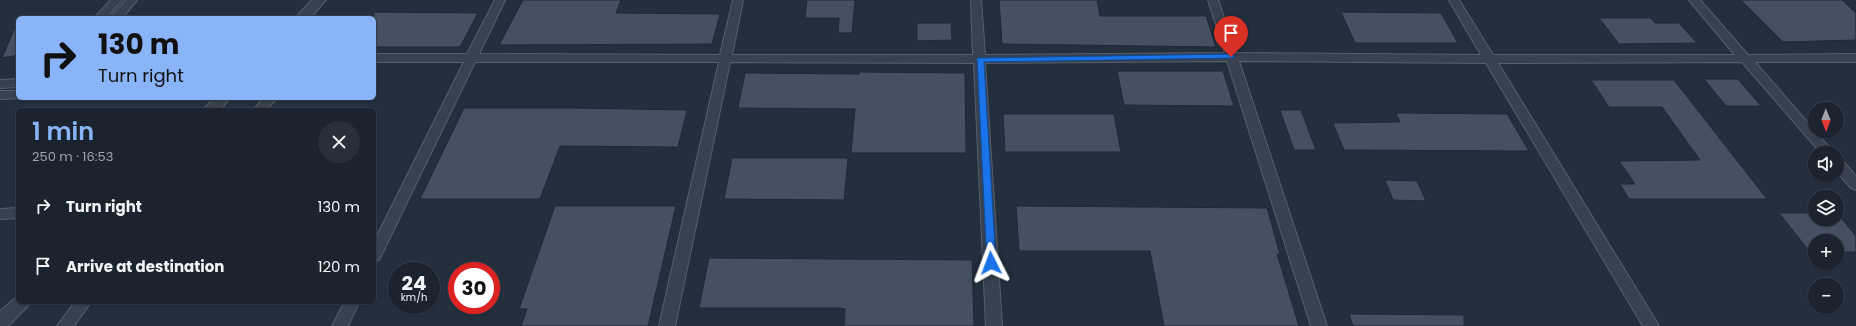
<!DOCTYPE html>
<meta charset="utf-8">
<style>
body{margin:0;font-family:Poppins,sans-serif;background:#282f3a;color:#f1f3f6;height:100vh;display:flex;flex-direction:column;font-size:15px;white-space:nowrap}
*{box-sizing:border-box;margin:0}
p{font-size:13px;color:#a0a4aa}
.icon{flex:none;width:22px;height:22px;fill:none;stroke:currentColor;stroke-width:2;stroke-linecap:round;stroke-linejoin:round}
.map{position:relative;flex:1;overflow:hidden}
.side{position:absolute;left:16px;top:108px;width:360px;height:196px;display:flex;flex-direction:column;background:#1b232e;border-radius:6px;box-shadow:0 1px 3px #0004,0 0 0 1px #39404a}
.side>*{flex:none}
.guide{position:absolute;left:16px;top:16px;width:360px;height:84px;border-radius:6px;box-shadow:0 1px 3px #0004,0 0 0 1px #39404a;background:#8ab4f8;color:#111;overflow:hidden}
.needle{width:26px;rotate:179deg}
.fabs{position:absolute;left:1808px;top:102px;display:grid;gap:8px}
.fabs a{display:grid;place-items:center;width:36px;height:36px;border-radius:50%;background:#1b232e;box-shadow:0 1px 3px #0004,0 0 0 1px #39404a;font-size:20px}
.speed{position:absolute;left:388px;top:262px;display:flex;gap:8px;font-size:20px;font-weight:700;text-align:center}
.speed>*{display:grid;place-content:center;width:52px;height:52px;border-radius:50%;background:#1b232e;box-shadow:0 1px 3px #0004,0 0 0 1px #39404a;line-height:1}
.speed small{font-size:10px;font-weight:400}
.speed .limit{border:6px solid #d22;background:#fff;color:#111}
.pin{position:absolute;display:grid;place-items:center;width:34px;height:34px;color:#fff;margin:-41px -17px;border-radius:50% 50% 50% 0;rotate:-45deg;box-shadow:0 0 4px #0007}
.pin .icon{rotate:45deg}
.me{position:absolute;width:44px;margin:-22px;rotate:357deg;stroke-linejoin:round;filter:drop-shadow(0 0 3px #0008)}
.turn{display:flex;align-items:center;gap:14px;height:84px;padding:0 16px;font-size:18px}
.turn .icon{width:52px;height:52px;stroke-width:2.5}
.turn b{display:block;font-size:28px;line-height:34px}
.round{display:grid;place-items:center;flex:none;width:42px;height:42px;border-radius:21px;background:#282f3a}
.overview{display:flex;align-items:center;justify-content:space-between;height:68px;padding:0 16px}
h1{font-size:24px;font-weight:600;line-height:30px;color:#8ab4f8}
ul{padding:0;list-style:none}
li{display:flex;align-items:center;gap:12px;height:60px;padding:0 16px}
li div{flex:1}
li b{display:block;font-size:15px}
li em{font-style:normal}
.map>svg:first-child{display:block}
.building{fill:#455162;stroke:#1f2835}
.lines{fill:none;stroke-linecap:round;stroke-linejoin:round}
.minor-casing{stroke:#565f6c;stroke-width:2}
.tertiary-casing{stroke:#565f6c;stroke-width:2}
.minor{fill:#38414e;fill-rule:evenodd}
.tertiary{fill:#38414e;fill-rule:evenodd}
.route{fill:#1a73e8;stroke:#114b97}
</style>
<div class="map">
<svg width="1856" height="326" viewBox="0 0 1856 326">
<rect width="100%" height="100%" fill="#242f3e"/>
<path class="building" d="M523,0H621L616,13L720,14L712,44L499,45Z
M807,0H855L852,33H838L839,18H805Z
M999,0H1097L1100,16H1206L1216,47L1002,44Z
M1741,0H1842L1856,13V40L1783,42Z
M374,12L478,13L460,47H374Z
M1341,12L1441,13L1458,43H1355Z
M1599,18H1651L1655,23H1679L1697,43L1619,44Z
M18,20V55L2,58Z
M917,23H951L952,40L917,41Z
M1117,71H1223L1234,106L1124,105Z
M859,72L965,73L966,153H851L855,109L738,108L745,73L859,74Z
M1704,79H1738L1761,106H1726Z
M1591,80H1674L1767,199H1629L1620,184H1635L1619,161L1700,160L1662,107H1609Z
M464,108H574L687,110L678,147L560,146L540,199H420Z
M1280,110H1301L1316,150H1294Z
M1396,113L1507,114L1529,151L1344,150L1333,123L1400,122Z
M1003,114H1114L1121,152H1005Z
M732,158H848L844,200L724,199Z
M1385,180L1417,181L1426,201L1393,200Z
M555,206H676L648,326H521L527,309H519Z
M1016,206L1267,208L1280,254H1277L1299,326H1164L1150,251H1019Z
M1779,213H1815V219H1837V213L1856,236V252H1837V241H1815V252H1810Z
M709,258L972,260L974,326H844L845,309L841,308H699Z
M1349,314L1464,315V326H1353Z"/>
<g class="lines">
<defs>
<path id="minor" d="M111,0H122L106,18H94Z
M126,0H137L122,18H110Z
M495,0H505L479,54L720,55L733,0H743L732,55H973L971,0H981L985,55L1225,53L1208,0H1218L1236,53L1481,55L1449,0H1459L1493,55H1735L1689,0H1700L1748,55L1856,54V62H1755L1834,153H1821L1742,62L1498,63L1659,326H1643L1486,63L1239,61L1327,326H1311L1227,61L985,63L1002,326H986L974,63L730,62L675,326H659L719,62H475L381,256L379,260L374,261V242L464,62H374V54H467Z
M18,79V87L0,88V80Z
M0,91H18V98H22L0,99Z
M264,98H277L266,110H253Z
M1837,158L1842,160L1856,176V190L1851,188L1837,172Z
M18,208V218L0,219V209Z
M75,302H91L74,326H57Z
M345,302H359L348,326H332Z"/>
<path id="tertiary" d="M312,0H326L310,18H295Z
M214,98H230L220,110H203Z
M18,296V302H30L27,307L8,326H0V311Z"/>
</defs>
<use href="#minor" class="minor-casing"/>
<use href="#tertiary" class="tertiary-casing"/>
<use href="#minor" class="minor"/>
<use href="#tertiary" class="tertiary"/>
</g>
<path class="route" d="M1231,54L1234,55V58L984,62L996,263L994,266H987L977,58Z"/>
</svg>
<div class="fabs">
<a><svg class="needle" viewBox="-14 -14 28 28"><path d="M0-13l5 13h-10z" fill="#e53935"/><path d="M0 13l5-13h-10z" fill="#a0a4aa"/></svg></a>
<a><svg class="icon" aria-label="sound" viewBox="0 0 24 24"><path d="M4 9h4l5-4v14l-5-4H4zM17 9q2 3 0 6"/></svg></a>
<a><svg class="icon" aria-label="layers" viewBox="0 0 24 24"><path d="M12 4l9 5-9 5-9-5zM3 14l9 5 9-5"/></svg></a>
<a>+</a>
<a>−</a>
</div>
<div class="speed"><div>24<small>km/h</small></div><div class="limit">30</div></div>
<div class="pin" style="left:1231px;top:57px;background:#d93025"><svg class="icon" aria-label="arrive" viewBox="0 0 24 24"><path d="M6 21V4h12l-3 4 3 4H6"/></svg></div>
<svg class="me" style="left:991px;top:263px" viewBox="-20 -20 40 40"><path d="M0-17L14 15 0 8-14 15z" fill="#1a73e8" stroke="#fff" stroke-width="4"/></svg>
<div class="guide">
<div class="turn"><svg class="icon" aria-label="right" viewBox="0 0 24 24"><path d="M7 20v-9h11M14 6l5 5-5 5"/></svg><div><b>130 m</b>Turn right</div></div>
</div>
<section class="side">
<div class="overview"><div><h1>1 min</h1><p>250 m · 16:53</p></div><a class="round"><svg class="icon" aria-label="close" viewBox="0 0 24 24"><path d="M6 6l12 12M18 6L6 18"/></svg></a></div>
<ul>
<li><svg class="icon" aria-label="right" viewBox="0 0 24 24"><path d="M7 20v-9h11M14 6l5 5-5 5"/></svg><div><b>Turn right</b></div><em>130 m</em></li>
<li><svg class="icon" aria-label="arrive" viewBox="0 0 24 24"><path d="M6 21V4h12l-3 4 3 4H6"/></svg><div><b>Arrive at destination</b></div><em>120 m</em></li>
</ul>
</section>
</div>
